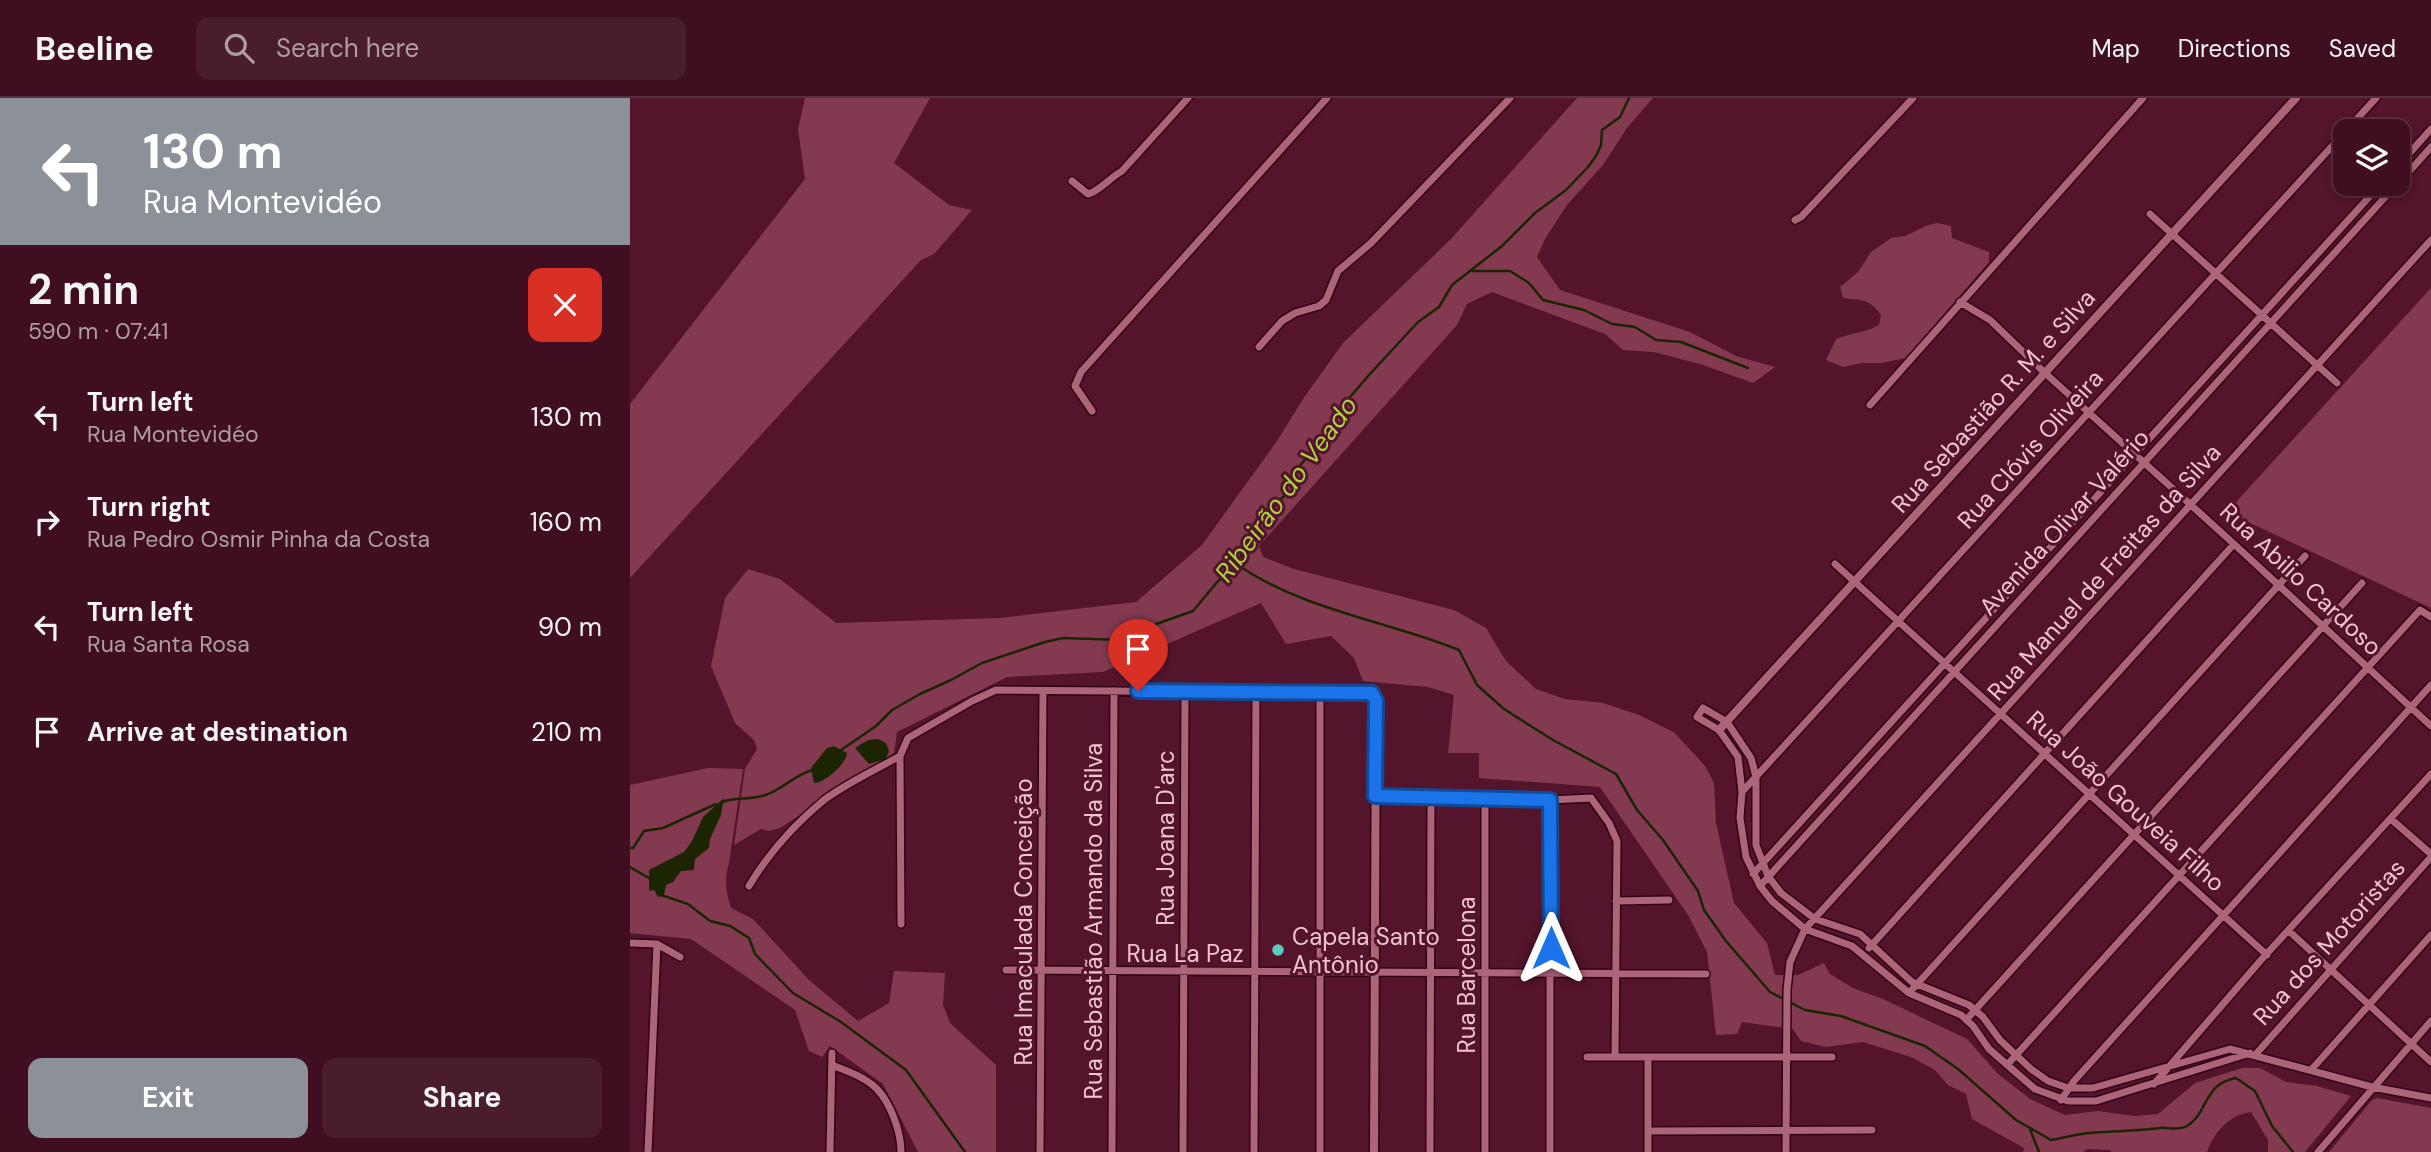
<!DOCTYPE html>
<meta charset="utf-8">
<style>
body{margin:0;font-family:"DM Sans",sans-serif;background:#4a1d2e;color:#f1f3f6;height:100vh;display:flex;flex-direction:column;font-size:26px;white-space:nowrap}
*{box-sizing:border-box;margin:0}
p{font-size:23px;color:#ad9ca5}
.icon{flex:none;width:38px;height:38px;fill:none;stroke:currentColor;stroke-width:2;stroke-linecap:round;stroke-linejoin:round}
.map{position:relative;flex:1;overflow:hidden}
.side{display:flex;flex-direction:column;background:#3f0f21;width:630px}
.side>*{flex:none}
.guide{background:#8c9099;color:#fff;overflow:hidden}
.fabs{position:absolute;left:1703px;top:21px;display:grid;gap:14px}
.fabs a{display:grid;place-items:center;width:77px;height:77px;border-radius:14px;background:#3f0f21;box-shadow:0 4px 10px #0003,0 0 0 2px #582f3f;font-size:35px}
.pin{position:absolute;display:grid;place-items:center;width:60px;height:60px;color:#fff;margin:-72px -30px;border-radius:50% 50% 50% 0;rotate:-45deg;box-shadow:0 0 7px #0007}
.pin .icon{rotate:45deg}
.me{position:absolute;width:77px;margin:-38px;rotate:0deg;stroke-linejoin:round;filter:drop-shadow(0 0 5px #0008)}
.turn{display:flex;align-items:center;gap:24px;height:147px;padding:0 28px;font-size:32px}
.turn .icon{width:91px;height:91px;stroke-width:2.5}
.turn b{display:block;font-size:49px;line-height:60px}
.round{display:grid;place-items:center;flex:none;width:74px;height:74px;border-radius:14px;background:#4a1d2e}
.summary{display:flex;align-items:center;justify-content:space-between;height:119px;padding:0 28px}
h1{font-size:42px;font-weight:700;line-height:52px}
.button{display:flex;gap:14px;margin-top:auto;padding:14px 28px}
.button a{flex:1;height:80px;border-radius:14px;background:#8c9099;color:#fff;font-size:28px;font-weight:700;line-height:80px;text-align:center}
.button a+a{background:#4a1d2e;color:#f1f3f6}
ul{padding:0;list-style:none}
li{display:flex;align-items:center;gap:21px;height:105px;padding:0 28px}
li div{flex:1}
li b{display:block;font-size:26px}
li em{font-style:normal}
header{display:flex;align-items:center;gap:42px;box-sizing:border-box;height:98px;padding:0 35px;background:#3f0f21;border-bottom:2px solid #582f3f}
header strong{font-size:33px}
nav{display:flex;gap:38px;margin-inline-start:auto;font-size:24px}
.search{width:490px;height:63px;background:#4a1d2e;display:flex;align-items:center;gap:18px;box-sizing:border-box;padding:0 24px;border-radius:14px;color:#ad9ca5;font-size:26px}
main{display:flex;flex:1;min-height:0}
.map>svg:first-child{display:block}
.green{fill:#833a50}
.water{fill:#1c2502}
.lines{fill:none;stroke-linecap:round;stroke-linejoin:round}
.stream{stroke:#1c2502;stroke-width:2.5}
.minor-casing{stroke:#320315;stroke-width:10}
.tertiary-casing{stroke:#320315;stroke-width:11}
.minor{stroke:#ac6478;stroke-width:7}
.tertiary{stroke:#ac6478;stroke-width:8}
.route-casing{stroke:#114b97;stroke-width:18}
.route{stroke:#1a73e8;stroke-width:12}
.poi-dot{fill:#5acebd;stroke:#54142c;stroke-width:2.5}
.labels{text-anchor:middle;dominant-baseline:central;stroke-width:6;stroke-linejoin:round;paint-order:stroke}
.street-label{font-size:24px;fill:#eec5cf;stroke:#54142c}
.poi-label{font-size:24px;fill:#eec5cf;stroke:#54142c;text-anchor:start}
.water-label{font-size:26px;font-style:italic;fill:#add140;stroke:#54142c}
</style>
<header>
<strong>Beeline</strong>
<div class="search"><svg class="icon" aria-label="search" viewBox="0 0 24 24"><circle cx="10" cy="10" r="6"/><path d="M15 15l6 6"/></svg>Search here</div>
<nav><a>Map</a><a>Directions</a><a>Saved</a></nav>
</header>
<main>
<section class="side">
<div class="guide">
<div class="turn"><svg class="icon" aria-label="left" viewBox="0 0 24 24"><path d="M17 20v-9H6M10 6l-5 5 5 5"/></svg><div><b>130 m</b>Rua Montevidéo</div></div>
</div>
<div class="summary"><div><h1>2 min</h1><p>590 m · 07:41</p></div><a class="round" style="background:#d93025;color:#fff"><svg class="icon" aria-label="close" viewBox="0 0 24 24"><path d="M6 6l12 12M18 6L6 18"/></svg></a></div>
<ul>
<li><svg class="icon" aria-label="left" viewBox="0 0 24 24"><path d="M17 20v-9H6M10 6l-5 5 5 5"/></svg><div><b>Turn left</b><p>Rua Montevidéo</p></div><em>130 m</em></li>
<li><svg class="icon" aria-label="right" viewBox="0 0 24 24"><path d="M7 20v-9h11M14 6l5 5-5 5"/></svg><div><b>Turn right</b><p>Rua Pedro Osmir Pinha da Costa</p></div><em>160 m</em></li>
<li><svg class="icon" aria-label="left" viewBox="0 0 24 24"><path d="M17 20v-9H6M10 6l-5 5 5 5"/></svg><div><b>Turn left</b><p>Rua Santa Rosa</p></div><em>90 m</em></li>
<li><svg class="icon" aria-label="arrive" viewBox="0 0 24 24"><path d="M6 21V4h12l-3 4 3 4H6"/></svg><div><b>Arrive at destination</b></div><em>210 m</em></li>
</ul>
<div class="button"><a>Exit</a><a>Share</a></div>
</section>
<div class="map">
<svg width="1801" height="1054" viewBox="0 0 1801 1054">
<rect width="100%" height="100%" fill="#54142c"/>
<path class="green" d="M175,0H300L264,65L319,107L342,112L304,156L291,162L0,480V306L175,81L168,31Z
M947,0H1023L997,30L973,67L937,107L915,141L907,159L930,192L1060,234L1106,258L1145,269L1123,285L1073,267L1024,254L993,252L975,236L862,194L837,206L827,227L629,448L633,459L664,471L824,512L856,530L876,563L906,591L935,601L973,605L1009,617L1045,635L1075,668L1084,685L1086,725L1104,805L1137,845L1145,877H1168L1194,865L1200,876L1223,890L1253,901L1337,941L1367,975L1400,1001L1435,1017L1468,1013L1505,1018L1528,1016L1565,985L1612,970H1630L1656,984L1687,988L1721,998L1675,1054H1638V1042L1621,1014C1599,1017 1584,1034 1577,1054H1481L1480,1052L1457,1051L1453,1054H1393L1394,1050L1342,1021L1336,996L1318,987L1305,972L1281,959L1233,944L1196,949L1171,943L1163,931L1112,924L1107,936L1086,937L1077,854L1058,817L970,689L849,680V655H818L824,597L798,589L733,583L724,560L701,538L656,546L631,505L473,574L377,579L267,634L264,655L150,730L139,733L131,731L104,747L115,671L127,651L124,642L105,625L81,568L95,500L118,471L150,481L206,525L370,520L506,504L572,447L647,343L673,301L713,245L821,141Z
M1308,125L1321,128L1322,140L1359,154V164L1276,260L1251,265H1232L1213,269L1196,262L1206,241C1223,234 1232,236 1249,227L1251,217C1240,201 1231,202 1213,200L1210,189L1228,174L1241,154L1261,140L1275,138L1298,127Z
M1801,190V510L1597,414Z
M78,670L113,671L99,765C94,782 96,794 101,810L123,821L179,882L228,923L259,905L264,873L315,875L313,907L320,925L366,967V1054H288L253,986L200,948L192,959L179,953L165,912L61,841L0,835V687Z
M1747,1000L1801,1010V1054H1699L1742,1002Z"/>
<path class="water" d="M248,641L256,645L259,653L256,661L239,666L225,650L238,642Z
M204,648L217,655C216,666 195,685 184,685L181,670L197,650Z
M94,700L91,717L80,741L79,750L65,761L64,772L51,773L43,784L36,787L34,797L28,799L24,792L19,793V772L54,754L62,743L73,719Z"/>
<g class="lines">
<path class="stream" d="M842,173H880L899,185L913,202L954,212L982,226L1005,229L1026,242L1051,244L1118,270
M608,467C673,512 757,523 829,552L847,587L874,611L923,642L986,676L1007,712L1033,742L1068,793L1074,812L1096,843L1140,894L1175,912L1211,918L1295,948L1328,971L1386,1022L1421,1042C1434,1040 1447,1036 1459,1035C1483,1033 1506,1033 1530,1030C1539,1029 1547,1033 1557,1028C1579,1014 1573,986 1606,980L1625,993L1642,1028L1663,1054
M211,652L246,628L262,612L290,596L321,582L352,565L415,544L433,540L492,542L518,529L563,513L588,483L608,467L614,449L631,422L654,398L658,382L701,330L714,306L739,277L788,224L809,209L822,187L872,148L905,115L936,92L958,69L966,58L971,47L972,32L990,19L999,0
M92,704C105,699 118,702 132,698C151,694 164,676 183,672
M0,750H3L14,733L33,730L86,706
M0,769L19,780
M31,797L58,806L80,823L100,828L119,840L125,856L163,895L211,924L276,972L335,1054
M1400,1031L1409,1054"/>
<defs>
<path id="minor" d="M1716,33L1746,0
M1768,68L1801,31
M442,83L458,96C468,94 481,79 492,73L558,0
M1768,86L1801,49
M1520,116L1707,285
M1165,122L1171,119L1283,0
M1330,204L1360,222L1415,275L1604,446L1801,628
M629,249L652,223L665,215L689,208L696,202L708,173L741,145L880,0
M1240,307L1513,0
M462,313L445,288L451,274L697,0
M1205,466L1637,857
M690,593V1054
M1112,694L1715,34
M745,698L920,702L961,700L979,725L987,743L985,959
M1761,721L1801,756
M1123,776L1751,86
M119,788C138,756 165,726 194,702C217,685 245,672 270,658
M1130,788L1767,86
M986,803L1039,802
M271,826L270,658L278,640L342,603L366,592L742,595
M1659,833L1801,964
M0,845L27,846L50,859
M1239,850L1604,446
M376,872L1076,876
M1279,895L1675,458
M1336,922L1732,485
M1620,955L1466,1003H1438L1405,991L1359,951L1343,928L1331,917L1279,895L1222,848L1175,831L1142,803L1130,788L1116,759L1110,720L1112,694L1108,659L1089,632L1067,619L1073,610L1097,624L1121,660L1126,679V747L1138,778L1151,795L1185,821L1230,836L1282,884L1339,907L1353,919L1370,942L1401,971L1418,983L1438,990H1463L1600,951L1742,989L1801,1000
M1626,956L1801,759
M957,959H1202
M1018,960V1054
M202,967C217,973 235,979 247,991C261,1006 271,1034 271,1054
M1377,967L1790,512L1801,519
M1682,971L1801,837
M1524,986L1631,862L1801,676
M1431,1002L1444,983L1801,587
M1018,1033L1242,1032
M18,1054L27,846
M200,1054L202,955
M410,1054L413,593
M482,1054L484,593
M553,1054L555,593
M624,1054L626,593
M800,1054L801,700
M855,1054V701
M920,1054V702
M1156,1054L1157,892L1160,864L1175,831L1801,142
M1688,1054L1801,923"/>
<path id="tertiary" d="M742,595L746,603L744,1054
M1089,632L1666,0"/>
</defs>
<use href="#minor" class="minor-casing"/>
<use href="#tertiary" class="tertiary-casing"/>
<use href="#minor" class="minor"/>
<use href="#tertiary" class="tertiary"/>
</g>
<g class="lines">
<defs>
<path id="route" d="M508,593L742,595L746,603L745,698L920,702L921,850"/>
</defs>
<use href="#route" class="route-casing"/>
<use href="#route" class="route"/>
</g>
<circle class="poi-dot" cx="648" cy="852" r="7"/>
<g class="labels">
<g class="street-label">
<text transform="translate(1363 303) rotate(-48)">Rua Sebastião R. M. e Silva</text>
<text transform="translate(1400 351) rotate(-48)">Rua Clóvis Oliveira</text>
<text transform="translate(1434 424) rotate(-48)">Avenida Olivar Valério</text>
<text transform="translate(1474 474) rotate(-48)">Rua Manuel de Freitas da Silva</text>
<text transform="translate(1671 481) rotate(43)">Rua Abilio Cardoso</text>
<text transform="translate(1496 703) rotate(42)">Rua João Gouveia Filho</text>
<text transform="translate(535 740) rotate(-90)">Rua Joana D'arc</text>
<text transform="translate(463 823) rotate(-90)">Rua Sebastião Armando da Silva</text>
<text transform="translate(393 824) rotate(-90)">Rua Imaculada Conceição</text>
<text transform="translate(1699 844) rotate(-48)">Rua dos Motoristas</text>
<text x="555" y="855">Rua La Paz</text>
<text transform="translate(836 877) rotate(-90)">Rua Barcelona</text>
</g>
<g class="poi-label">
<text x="662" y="838">Capela Santo<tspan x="662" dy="28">Antônio</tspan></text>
</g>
<g class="water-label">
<text transform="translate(656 391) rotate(-54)">Ribeirão do Veado</text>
</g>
</g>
</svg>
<div class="fabs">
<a><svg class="icon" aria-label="layers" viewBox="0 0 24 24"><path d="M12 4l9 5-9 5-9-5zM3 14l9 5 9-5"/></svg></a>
</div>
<div class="pin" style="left:508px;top:593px;background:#d93025"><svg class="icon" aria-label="arrive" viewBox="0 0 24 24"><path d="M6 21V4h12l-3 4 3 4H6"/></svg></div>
<svg class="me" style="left:921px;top:850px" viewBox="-20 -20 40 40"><path d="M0-17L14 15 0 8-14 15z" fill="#1a73e8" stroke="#fff" stroke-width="4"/></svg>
</div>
</main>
